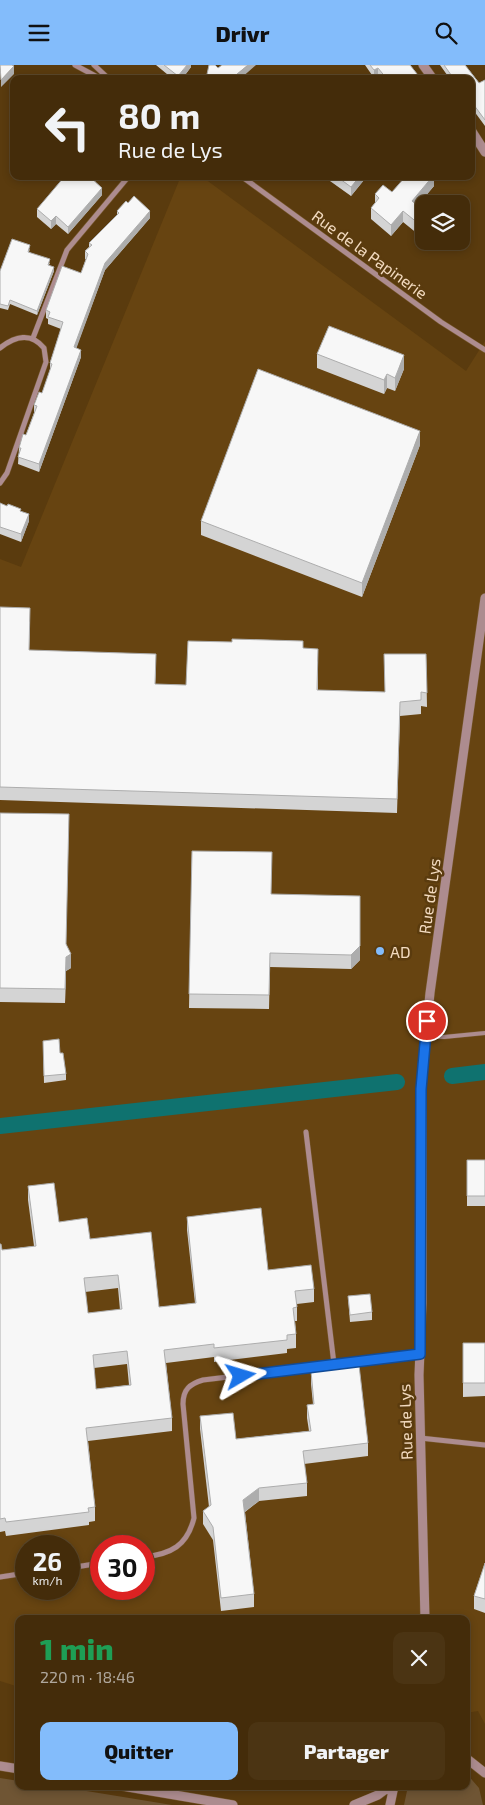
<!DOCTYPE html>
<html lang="fr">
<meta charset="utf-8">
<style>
body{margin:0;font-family:"Exo 2",sans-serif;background:#4b3413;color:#f1f3f6;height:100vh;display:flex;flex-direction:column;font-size:19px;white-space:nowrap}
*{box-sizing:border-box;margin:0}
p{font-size:16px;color:#afa79c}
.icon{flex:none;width:28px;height:28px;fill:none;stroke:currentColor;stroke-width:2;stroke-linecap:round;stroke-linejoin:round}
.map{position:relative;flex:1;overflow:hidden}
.sheet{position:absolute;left:15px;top:1550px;width:455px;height:175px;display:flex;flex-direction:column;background:#442c0a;border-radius:10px;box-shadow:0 2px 8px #0003,0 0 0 1px #5c482b}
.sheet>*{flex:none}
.top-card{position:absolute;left:10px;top:10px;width:465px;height:105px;border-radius:10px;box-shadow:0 2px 8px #0003,0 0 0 1px #5c482b;background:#442c0a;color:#f1f3f6;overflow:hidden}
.tools{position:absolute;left:415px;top:130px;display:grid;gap:10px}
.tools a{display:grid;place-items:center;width:55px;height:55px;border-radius:10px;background:#442c0a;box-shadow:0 2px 8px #0003,0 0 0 1px #5c482b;font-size:25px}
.speed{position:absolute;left:15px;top:1470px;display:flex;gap:10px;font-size:25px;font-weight:700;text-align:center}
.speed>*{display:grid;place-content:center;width:65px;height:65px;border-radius:50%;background:#442c0a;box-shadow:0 2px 8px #0003,0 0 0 1px #5c482b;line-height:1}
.speed small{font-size:12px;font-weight:400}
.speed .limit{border:8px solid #d22;background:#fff;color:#111}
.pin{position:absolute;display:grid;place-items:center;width:42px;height:42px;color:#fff;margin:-21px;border:2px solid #fff;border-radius:50%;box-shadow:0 1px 5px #0007}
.me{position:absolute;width:55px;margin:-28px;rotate:83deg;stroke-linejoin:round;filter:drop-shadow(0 0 4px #0008)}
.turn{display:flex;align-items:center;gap:18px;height:105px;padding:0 25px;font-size:22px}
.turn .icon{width:65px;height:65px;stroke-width:2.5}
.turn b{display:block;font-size:35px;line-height:42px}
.round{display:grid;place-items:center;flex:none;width:52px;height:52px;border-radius:10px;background:#4b3413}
.summary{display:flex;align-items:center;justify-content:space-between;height:85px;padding:0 25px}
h1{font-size:30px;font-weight:800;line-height:38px;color:#1e9e55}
.button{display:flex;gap:10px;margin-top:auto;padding:10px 25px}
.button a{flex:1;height:58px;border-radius:10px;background:#83bcfb;color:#111;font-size:20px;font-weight:800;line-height:58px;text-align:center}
.button a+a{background:#4b3413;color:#f1f3f6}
header{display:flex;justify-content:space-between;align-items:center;height:65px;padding:0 25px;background:#83bcfb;color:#111;font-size:22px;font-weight:800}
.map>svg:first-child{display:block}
.built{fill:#674411;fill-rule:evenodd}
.green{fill:#6f5534}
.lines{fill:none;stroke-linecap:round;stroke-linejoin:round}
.canal{stroke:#0f726f;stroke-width:16}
.service-casing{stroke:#76582e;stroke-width:5}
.minor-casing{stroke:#76582e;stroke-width:6}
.tertiary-casing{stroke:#76582e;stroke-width:10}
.service{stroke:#ad8c8f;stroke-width:4}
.minor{stroke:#ad8c8f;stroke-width:5}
.tertiary{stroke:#ad8c8f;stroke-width:9}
.wall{fill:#d4d4d4;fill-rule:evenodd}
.shaded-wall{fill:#adadad}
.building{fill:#f7f7f7;stroke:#adadad;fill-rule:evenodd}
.route-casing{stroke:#114b97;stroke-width:12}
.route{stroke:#1a73e8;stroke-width:9}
.poi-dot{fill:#83bcfb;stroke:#5a3b0e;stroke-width:2}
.labels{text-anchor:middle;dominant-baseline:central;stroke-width:5;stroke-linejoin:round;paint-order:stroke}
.street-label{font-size:16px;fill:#f3dbc0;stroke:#5a3b0e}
.poi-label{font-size:16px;fill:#f3dbc0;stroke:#5a3b0e;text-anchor:start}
</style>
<header><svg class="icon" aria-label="menu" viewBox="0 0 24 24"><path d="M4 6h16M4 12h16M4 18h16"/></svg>Drivr<svg class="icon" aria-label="search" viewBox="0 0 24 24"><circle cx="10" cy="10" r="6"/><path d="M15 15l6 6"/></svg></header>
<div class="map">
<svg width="485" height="1740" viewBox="0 0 485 1740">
<rect width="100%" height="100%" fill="#5a3b0e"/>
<path class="built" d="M181,111H201L466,306L485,276V1659L478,1646L466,1648V1554H19V1622L0,1616V494L21,502ZM26,1481H69V1524H26ZM101,1481H144V1524H101Z"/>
<path class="green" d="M466,1708L479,1723L483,1740H404L408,1721H466Z
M0,1713L19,1716V1721H56L172,1740H0Z"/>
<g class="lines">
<path class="canal" d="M452,1011L485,1007
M0,1061L397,1017"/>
<defs>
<path id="service" d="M425,971L444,972L485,968"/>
<path id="minor" d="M75,0L101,14
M94,0L109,14
M241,111L441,257L485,285
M33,273L67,185L129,111
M0,283C15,271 31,267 44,283L46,297L7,408L0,418
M306,1067L334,1299
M420,1373L485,1380
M144,1492C171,1489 187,1481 194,1453L183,1339C183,1324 190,1319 203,1315L419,1289
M69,1503L101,1498
M0,1512L26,1508"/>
<path id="tertiary" d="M423,0L433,14
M471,65L485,87
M425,1554L419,1310L422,1238V1007L430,928L485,533
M466,1693L485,1708
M0,1701L19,1704
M122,1721L233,1740
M354,1740L378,1730L390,1721
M390,1740L394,1721"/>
</defs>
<use href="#service" class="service-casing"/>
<use href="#minor" class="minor-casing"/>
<use href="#tertiary" class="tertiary-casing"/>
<use href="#service" class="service"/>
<use href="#minor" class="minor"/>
<use href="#tertiary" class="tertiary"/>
</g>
<path class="wall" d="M156,0H191V2L182,14H173Z
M365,0H410L421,14H381L378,10L374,13Z
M440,0H465L479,18L485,15V61L471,42V14H450Z
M99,111L95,116L102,130L68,169L56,159L51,164L37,152V144Z
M323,111H364V115L351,131Z
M434,111V121L417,141L424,146V174L403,157L391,171L371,154V143L375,138V129L392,127Z
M128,138L150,153L105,205L76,283L81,292L39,407L18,399L19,383L26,370L34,348V340L42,328L50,305V298L61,264L48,259V254L46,253V245L81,208L86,194H85V186L89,182V178L117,151V146Z
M30,184L29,187L50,198L49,200L54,206L37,250L10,239L8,245L0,243V206Z
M317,289L404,304L395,326L387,323L384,329L317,303Z
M420,380L362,532L201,470V456Z
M0,438L29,456L21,477L0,469Z
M0,542L30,557L29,586L156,603L155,619L186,620L303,583L318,597V625L385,627L426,589L427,642L421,641V649L400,651L397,748L0,735Z
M0,748L66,879L71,903L66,906L65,938L0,937Z
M192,786L271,829L360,895L351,904L270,902L269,944L189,943Z
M43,976L66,1009V1015L44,1018Z
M467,1095H485V1141H467Z
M28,1121L59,1157L90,1174L159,1242L195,1238L187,1165V1152L268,1205L314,1224V1237L297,1239V1256H295L296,1269V1283L287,1284V1288L214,1297V1292L166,1298L172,1353V1366L88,1376L95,1442V1456L89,1457V1460L6,1471L5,1466L0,1467V1179L2,1185L34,1181L28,1135ZM118,1223L120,1245L88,1248L85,1227ZM127,1299L129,1320L96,1324L94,1303Z
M348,1231L372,1247V1255L350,1257Z
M463,1278H485V1331L463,1332Z
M311,1306L368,1378V1391L304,1399L307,1418V1431L259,1436L245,1447L254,1529V1542L221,1546L213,1475L203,1459V1446L209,1442L200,1364V1351L236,1374L309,1366L307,1353V1340L313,1339L311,1319Z
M485,1498V1548L474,1544V1531Z"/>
<path class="shaded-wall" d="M187,0H191V2L182,14H178V11Z
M248,0H256L240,14H231Z
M14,1V9L1,22V15Z
M378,3V10L374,13V5Z
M93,111H99L91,121V113Z
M360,111H364V115L351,131V122Z
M433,111H434V121L412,147V136Z
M102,123V130L68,169V162Z
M150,146V153L105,205L74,290V282L105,198Z
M403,146V157L391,171V160Z
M56,151V159L51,164V156Z
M54,202V206L37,250V246Z
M81,285V292L39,407V399Z
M404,290V304L395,326V313Z
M387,309V323L384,329V315Z
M420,366V380L362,532V518Z
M29,449V456L21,477V469Z
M360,845V895L351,904V890Z
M71,889V903L66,906L65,938V924L66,892Z
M259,1423V1436L243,1448V1435Z"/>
<path class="building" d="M0,0H12L14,1L1,15Z
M164,0H187L178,11Z
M209,0H215L218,3L222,0H248L231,14H206Z
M370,0H410L421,14H387L378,3L374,5Z
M444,0H465L479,18L485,15V55L471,36V14H454Z
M65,111H93L91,113L102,123L68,162L56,151L51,156L37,144Z
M336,111H360L351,122Z
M406,111H433L412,136L424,146V163L403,146L391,160L371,143L379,133L375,129L383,120L392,127Z
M134,131L150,146L105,198L74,282L81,285L39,399L18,392L21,383H19L23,369L26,370L37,341L34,340L39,327L42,328L52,299L50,298L63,257L48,252L50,247L46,245L62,201L81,208L88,189L85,186L92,180L89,178L119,148L117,146L126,136L128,138Z
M12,174L30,180L28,187L50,194L48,200L54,202L37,246L10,235L8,241L0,239V206Z
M329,261L404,290L395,313L387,309L384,315L317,289Z
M258,304L420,366L362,518L201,456Z
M0,438L7,441L8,439L21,444L20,446L29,449L21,469L0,462Z
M0,542L30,543L29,585L156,589L155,619L186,620L188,576L232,577V574L303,576V583L318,584L317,625L385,627L384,589H426L427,628L421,627V635L400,637L397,734L0,722Z
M0,748L69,749L66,879L71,889L66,892L65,924L0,923Z
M192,786L272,787L271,829L360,831V881L351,890L270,888L269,930L189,929Z
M59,974L60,988H63L66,1009L44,1011L43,976Z
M467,1095H485V1131H467Z
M54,1118L59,1157L87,1153L90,1174L151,1167L159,1242L196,1238L187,1152L261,1143L268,1205L311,1200L314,1224L295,1226L297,1242L293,1243L296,1269L287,1270V1275L214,1283V1279L164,1285L172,1353L86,1363L95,1442L88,1443L89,1447L6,1457L5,1453L0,1454V1179H1L2,1185L36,1181L28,1121ZM118,1210L122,1244L88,1248L84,1213ZM127,1286L131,1320L96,1324L93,1290Z
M370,1229L372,1247L350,1250L348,1231Z
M463,1278H485V1318H463Z
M359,1300L368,1378L303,1386L307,1418L259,1423L243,1435L254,1529L221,1533L213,1462L203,1446L211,1440L200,1351L233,1348L236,1374L311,1366L307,1340L314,1339L311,1306Z
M485,1498V1534L474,1531Z"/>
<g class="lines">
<defs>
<path id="route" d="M241,1311L420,1289L421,1024L427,956"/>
</defs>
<use href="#route" class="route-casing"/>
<use href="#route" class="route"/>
</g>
<circle class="poi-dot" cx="380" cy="886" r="5"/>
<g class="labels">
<g class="street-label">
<text transform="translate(370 189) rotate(36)">Rue de la Papinerie</text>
<text transform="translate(429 831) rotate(-82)">Rue de Lys</text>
<text transform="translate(405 1357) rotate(-92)">Rue de Lys</text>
</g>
<g class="poi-label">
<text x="390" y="886">AD</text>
</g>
</g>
</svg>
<div class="tools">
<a><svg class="icon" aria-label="layers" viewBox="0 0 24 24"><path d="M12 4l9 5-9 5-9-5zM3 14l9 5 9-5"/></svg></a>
</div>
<div class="speed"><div>26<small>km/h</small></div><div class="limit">30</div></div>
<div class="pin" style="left:427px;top:956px;background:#d93025"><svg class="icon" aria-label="arrive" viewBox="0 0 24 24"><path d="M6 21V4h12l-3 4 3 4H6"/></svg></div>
<svg class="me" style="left:241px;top:1311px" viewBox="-20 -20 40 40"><path d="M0-17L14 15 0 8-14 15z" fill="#1a73e8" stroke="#fff" stroke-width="4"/></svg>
<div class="top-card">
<div class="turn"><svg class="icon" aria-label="left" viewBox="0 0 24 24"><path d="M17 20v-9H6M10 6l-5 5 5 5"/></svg><div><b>80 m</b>Rue de Lys</div></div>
</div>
<section class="sheet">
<div class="summary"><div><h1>1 min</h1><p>220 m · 18:46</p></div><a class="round"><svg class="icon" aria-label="close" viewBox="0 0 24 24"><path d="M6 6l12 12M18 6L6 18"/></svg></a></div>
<div class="button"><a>Quitter</a><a>Partager</a></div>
</section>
</div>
